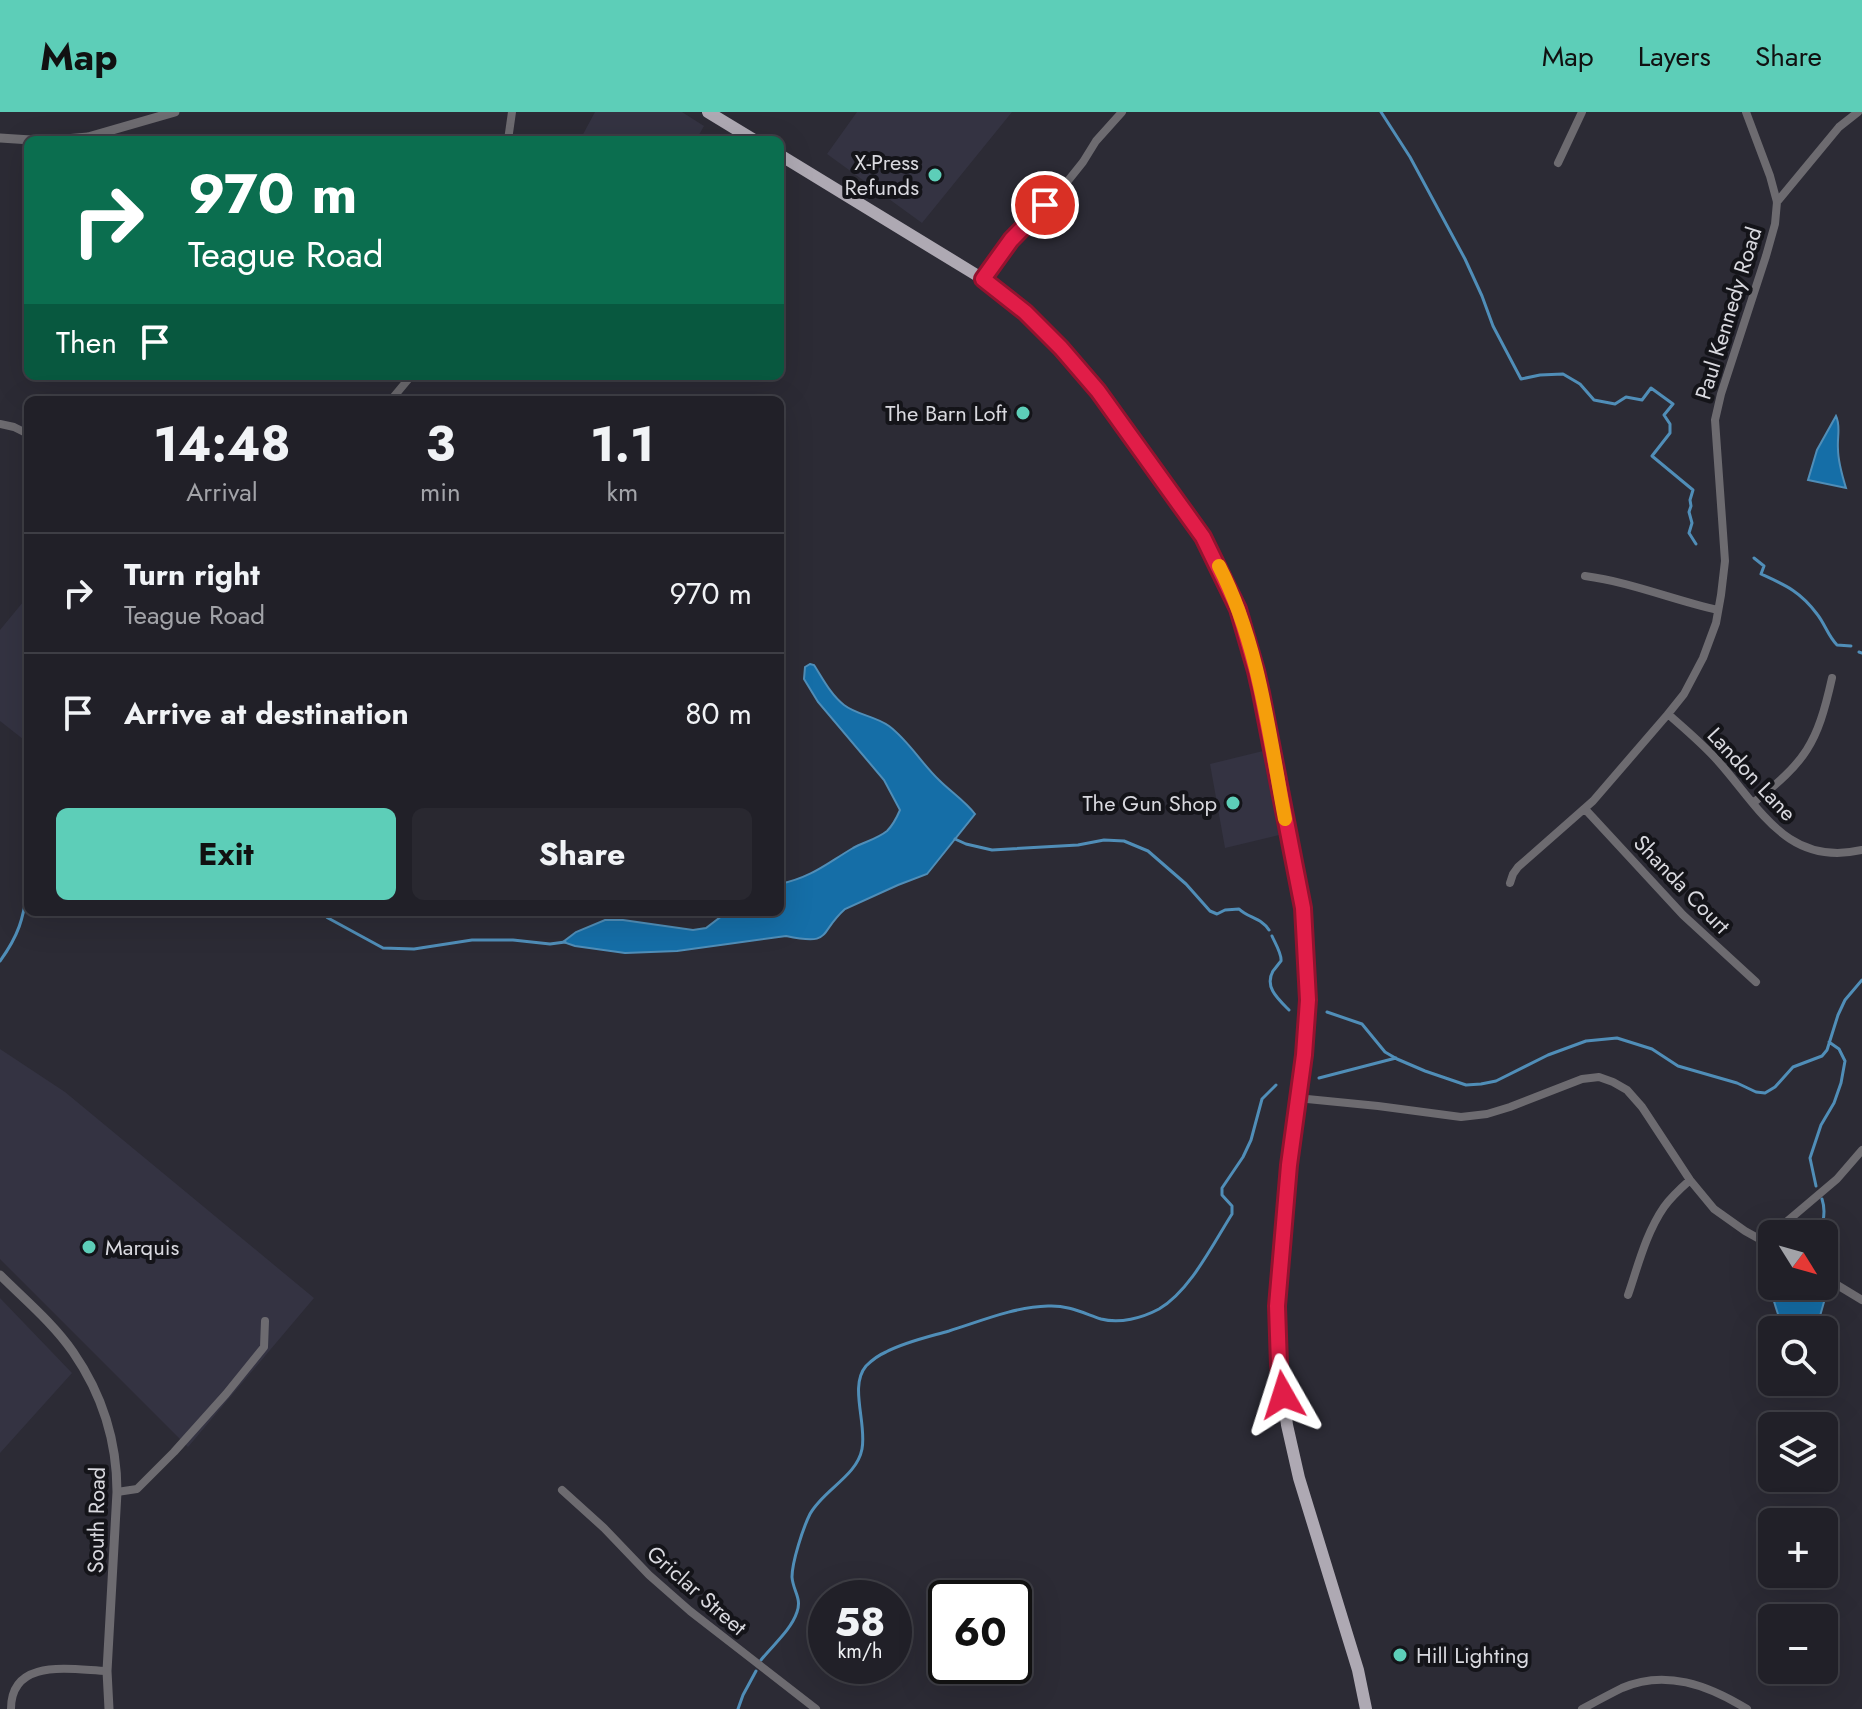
<!DOCTYPE html>
<meta charset="utf-8">
<style>
body{margin:0;font-family:Jost,sans-serif;background:#292830;color:#f1f3f6;height:100vh;display:flex;flex-direction:column;font-size:30px;white-space:nowrap}
*{box-sizing:border-box;margin:0}
p{font-size:26px;color:#a2a3a8}
.icon{flex:none;width:44px;height:44px;fill:none;stroke:currentColor;stroke-width:2;stroke-linecap:round;stroke-linejoin:round}
.map{position:relative;flex:1;overflow:hidden}
.panel{position:absolute;left:24px;top:284px;width:760px;height:520px;display:flex;flex-direction:column;background:#212028;border-radius:12px;box-shadow:0 8px 32px #0002,0 0 0 2px #3e3e45}
.panel>*{flex:none}
.guide{position:absolute;left:24px;top:24px;width:760px;height:244px;border-radius:12px;box-shadow:0 8px 32px #0002,0 0 0 2px #3e3e45;background:#0b6e4f;color:#fff;overflow:hidden}
.needle{width:52px;rotate:127deg}
.fabs{position:absolute;left:1758px;top:1108px;display:grid;gap:16px}
.fabs a{display:grid;place-items:center;width:80px;height:80px;border-radius:12px;background:#212028;box-shadow:0 8px 32px #0002,0 0 0 2px #3e3e45;font-size:40px}
.speed{position:absolute;left:808px;top:1468px;display:flex;gap:16px;font-size:40px;font-weight:700;text-align:center}
.speed>*{display:grid;place-content:center;width:104px;height:104px;border-radius:50%;background:#212028;box-shadow:0 8px 32px #0002,0 0 0 2px #3e3e45;line-height:1}
.speed small{font-size:20px;font-weight:400}
.speed .limit{border:4px solid #111;border-radius:12px;background:#fff;color:#111}
.pin{position:absolute;display:grid;place-items:center;width:68px;height:68px;color:#fff;margin:-34px;border:4px solid #fff;border-radius:50%;box-shadow:0 2px 8px #0007}
.me{position:absolute;width:88px;margin:-44px;rotate:354deg;stroke-linejoin:round;filter:drop-shadow(0 0 6px #0008)}
.turn{display:flex;align-items:center;gap:28px;height:168px;padding:0 32px;font-size:36px}
.turn .icon{width:104px;height:104px;stroke-width:2.5}
.turn b{display:block;font-size:56px;line-height:68px}
.then{display:flex;align-items:center;height:76px;padding:0 32px;background:#0003;gap:16px;font-size:30px}
.eta{display:flex;justify-content:space-evenly;align-items:center;height:136px;text-align:center}
.eta b{font-size:48px;font-weight:700;line-height:56px}
.primary-button{display:flex;gap:16px;margin-top:auto;padding:16px 32px}
.primary-button a{flex:1;height:92px;border-radius:12px;background:#5dceb8;color:#111;font-size:32px;font-weight:700;line-height:92px;text-align:center}
.primary-button a+a{background:#292830;color:#f1f3f6}
ul{padding:0;list-style:none}
li{display:flex;align-items:center;gap:24px;height:120px;padding:0 32px;border-top:2px solid #3e3e45}
li div{flex:1}
li b{display:block;font-size:30px}
li em{font-style:normal}
header{display:flex;align-items:center;gap:48px;box-sizing:border-box;height:112px;padding:0 40px;background:#5dceb8;color:#111}
header strong{font-size:38px}
nav{display:flex;gap:44px;margin-inline-start:auto;font-size:28px}
.map>svg:first-child{display:block}
.built{fill:#343342}
.water{fill:#156ea7;stroke:#508eb8;stroke-width:2}
.lines{fill:none;stroke-linecap:round;stroke-linejoin:round}
.stream{stroke:#508eb8;stroke-width:3}
.minor{stroke:#6d6b70;stroke-width:8}
.tertiary{stroke:#6d6b70;stroke-width:9}
.primary{stroke:#aea9b3;stroke-width:12}
.route-casing{stroke:#92132f;stroke-width:20}
.route{stroke:#e11d48;stroke-width:14}
.slow{stroke:#f59e0b;stroke-width:14}
.poi-dot{fill:#5dceb8;stroke:#141419;stroke-width:3}
.labels{text-anchor:middle;dominant-baseline:central;stroke-width:8;stroke-linejoin:round;paint-order:stroke}
.poi-label{font-size:22px;fill:#d9d9df;stroke:#141419;text-anchor:end}
.street-label{font-size:22px;fill:#d9d9df;stroke:#141419}
</style>
<header>
<strong>Map</strong>
<nav><a>Map</a><a>Layers</a><a>Share</a></nav>
</header>
<div class="map">
<svg width="1862" height="1597" viewBox="0 0 1862 1597">
<rect width="100%" height="100%" fill="#2c2b35"/>
<path class="built" d="M595,0H682L704,14L696,28H580Z
M857,0H1012L922,111L827,42Z
M28,484V631L0,609V518Z
M1263,639L1279,723L1225,736L1210,652Z
M0,937L65,980L314,1186L188,1335L0,1147Z
M0,1186L72,1261L0,1341Z"/>
<path class="water" d="M1836,304C1841,314 1837,325 1838,337C1838,350 1842,363 1846,376L1808,368L1817,338Z
M810,552L814,553C823,567 831,583 844,593C857,603 875,604 889,614C909,629 921,651 939,668C951,680 965,689 975,702L927,762L898,773L845,797C818,821 833,834 786,824L677,839L625,841L575,834L563,830L576,820L605,808H623L693,818L706,816L727,800H780V772C812,765 826,752 853,736C864,730 877,727 887,719C893,713 897,705 900,698L884,668L818,590L804,567L805,555Z
M1772,1153V1174H1813L1826,1183L1816,1218H1783C1777,1196 1766,1176 1772,1153Z"/>
<g class="lines">
<path class="stream" d="M1381,0L1410,45L1465,147L1482,184L1493,214L1521,267L1540,263L1563,262L1580,272L1594,288L1615,292L1626,285L1642,288L1651,276L1673,292L1664,303L1670,312V321L1652,344L1693,378L1690,388L1691,394L1689,400L1692,411L1689,421L1696,432
M1754,446L1764,454L1761,462C1785,473 1800,479 1817,502C1825,512 1828,524 1837,533L1851,534
M1859,540L1862,541
M955,727L966,732L992,738L1078,733L1104,728L1124,729L1148,739L1186,772L1210,799L1217,802L1225,798L1239,797C1248,806 1262,806 1269,818
M321,800L328,806L383,836L414,837L472,828H513L550,832L565,830
M1272,824C1275,831 1282,842 1281,849C1280,850 1274,858 1273,859C1264,875 1278,887 1289,898
M0,849C19,823 23,807 28,776
M1327,900L1362,912L1385,940L1397,947L1425,959L1466,973L1481,972L1496,969L1548,943L1586,929L1617,926L1652,937L1678,954L1737,971L1756,980L1765,981L1775,975L1793,955L1822,944L1827,938L1838,903L1845,888L1862,868
M1319,966L1396,946
M1816,1074L1810,1046L1821,1013L1834,991L1841,971L1845,949L1839,937L1829,930
M1819,1122C1824,1110 1826,1099 1822,1087
M761,1548C773,1533 791,1518 797,1500C802,1486 793,1479 792,1465C792,1450 803,1416 810,1402C823,1378 857,1364 862,1337C867,1311 849,1274 866,1254C872,1248 879,1243 886,1240C905,1230 928,1225 949,1219C981,1209 1014,1195 1048,1194C1068,1193 1083,1201 1101,1207C1120,1212 1142,1206 1159,1197C1190,1179 1213,1132 1232,1102V1094L1222,1083V1076L1243,1045L1251,1028L1262,987L1276,973
M738,1597L743,1583L756,1559"/>
<path class="minor" d="M508,28L512,0
M1558,51L1582,0
M1777,90L1839,15L1858,0
M983,167L1011,128L1063,75L1083,50L1096,29L1122,0
M391,288L411,264
M0,312L14,315L28,322
M1585,464C1631,470 1673,488 1718,498
M1668,602C1685,617 1703,632 1718,649C1760,696 1787,755 1862,738
M1753,691C1806,649 1817,633 1832,566
M1585,697L1683,803L1756,870
M1510,771L1513,762L1518,755L1593,689L1668,602L1684,582L1703,546L1716,511L1721,483L1725,449L1715,308L1721,282L1766,144L1775,112L1777,90L1770,64L1746,0
M1297,986L1378,994L1461,1005L1487,1002L1510,995L1582,967L1599,965L1613,970L1627,978L1642,995L1690,1068L1714,1097L1745,1119L1772,1134
M1764,1129L1837,1067L1862,1038
M1824,1165L1862,1188
M1628,1183C1638,1154 1646,1121 1664,1095C1671,1085 1681,1076 1690,1068
M562,1378L604,1416L649,1463L690,1499L816,1597
M117,1380L137,1377L174,1340L226,1282L264,1235L265,1209
M11,1597C11,1545 72,1558 107,1559
M1582,1597C1595,1590 1608,1583 1622,1576C1665,1557 1708,1573 1747,1597"/>
<path class="tertiary" d="M0,26L31,28
M54,28L88,25L175,0
M0,1163C24,1187 53,1211 73,1240C102,1282 117,1330 117,1380L107,1559L109,1597"/>
<path class="primary" d="M708,0L754,28
M780,43L983,167L1035,210L1061,236L1098,279L1203,425L1238,497L1256,559L1303,796L1308,888L1304,943L1283,1113L1277,1194L1279,1253L1287,1313L1299,1366L1358,1558L1366,1597"/>
</g>
<g class="lines">
<defs>
<path id="route" d="M1045,93L1011,128L983,167L1025,200L1061,236L1098,279L1203,425L1238,497L1256,559L1261,581L1303,796L1308,888L1304,943L1289,1053L1277,1194L1279,1253L1283,1283"/>
</defs>
<use href="#route" class="route-casing"/>
<use href="#route" class="route"/>
<path class="slow" d="M1219,454C1259,532 1269,622 1285,707"/>
</g>
<g class="poi-dot">
<circle cx="935" cy="63" r="8"/>
<circle cx="1023" cy="301" r="8"/>
<circle cx="1233" cy="691" r="8"/>
<circle cx="89" cy="1135" r="8"/>
<circle cx="1400" cy="1543" r="8"/>
</g>
<g class="labels">
<g class="poi-label">
<text x="919" y="50">X-Press<tspan x="919" dy="25">Refunds</tspan></text>
<text x="1007" y="301">The Barn Loft</text>
<text x="1217" y="691">The Gun Shop</text>
<text x="105" y="1135" text-anchor="start">Marquis</text>
<text x="1416" y="1543" text-anchor="start">Hill Lighting</text>
</g>
<g class="street-label">
<text transform="translate(1728 201) rotate(-73)">Paul Kennedy Road</text>
<text transform="translate(1752 662) rotate(47)">Landon Lane</text>
<text transform="translate(1682 772) rotate(46)">Shanda Court</text>
<text transform="translate(96 1408) rotate(-89)">South Road</text>
<text transform="translate(697 1478) rotate(41)">Griclar Street</text>
</g>
</g>
</svg>
<div class="fabs">
<a><svg class="needle" viewBox="-14 -14 28 28"><path d="M0-13l5 13h-10z" fill="#e53935"/><path d="M0 13l5-13h-10z" fill="#a2a3a8"/></svg></a>
<a><svg class="icon" aria-label="search" viewBox="0 0 24 24"><circle cx="10" cy="10" r="6"/><path d="M15 15l6 6"/></svg></a>
<a><svg class="icon" aria-label="layers" viewBox="0 0 24 24"><path d="M12 4l9 5-9 5-9-5zM3 14l9 5 9-5"/></svg></a>
<a>+</a>
<a>−</a>
</div>
<div class="speed"><div>58<small>km/h</small></div><div class="limit">60</div></div>
<div class="pin" style="left:1045px;top:93px;background:#d93025"><svg class="icon" aria-label="arrive" viewBox="0 0 24 24"><path d="M6 21V4h12l-3 4 3 4H6"/></svg></div>
<svg class="me" style="left:1283px;top:1283px" viewBox="-20 -20 40 40"><path d="M0-17L14 15 0 8-14 15z" fill="#e11d48" stroke="#fff" stroke-width="4"/></svg>
<div class="guide">
<div class="turn"><svg class="icon" aria-label="right" viewBox="0 0 24 24"><path d="M7 20v-9h11M14 6l5 5-5 5"/></svg><div><b>970 m</b>Teague Road</div></div>
<div class="then">Then<svg class="icon" aria-label="arrive" viewBox="0 0 24 24"><path d="M6 21V4h12l-3 4 3 4H6"/></svg></div>
</div>
<section class="panel">
<div class="eta">
<div><b>14:48</b><p>Arrival</p></div>
<div><b>3</b><p>min</p></div>
<div><b>1.1</b><p>km</p></div>
</div>
<ul>
<li><svg class="icon" aria-label="right" viewBox="0 0 24 24"><path d="M7 20v-9h11M14 6l5 5-5 5"/></svg><div><b>Turn right</b><p>Teague Road</p></div><em>970 m</em></li>
<li><svg class="icon" aria-label="arrive" viewBox="0 0 24 24"><path d="M6 21V4h12l-3 4 3 4H6"/></svg><div><b>Arrive at destination</b></div><em>80 m</em></li>
</ul>
<div class="primary-button"><a>Exit</a><a>Share</a></div>
</section>
</div>
